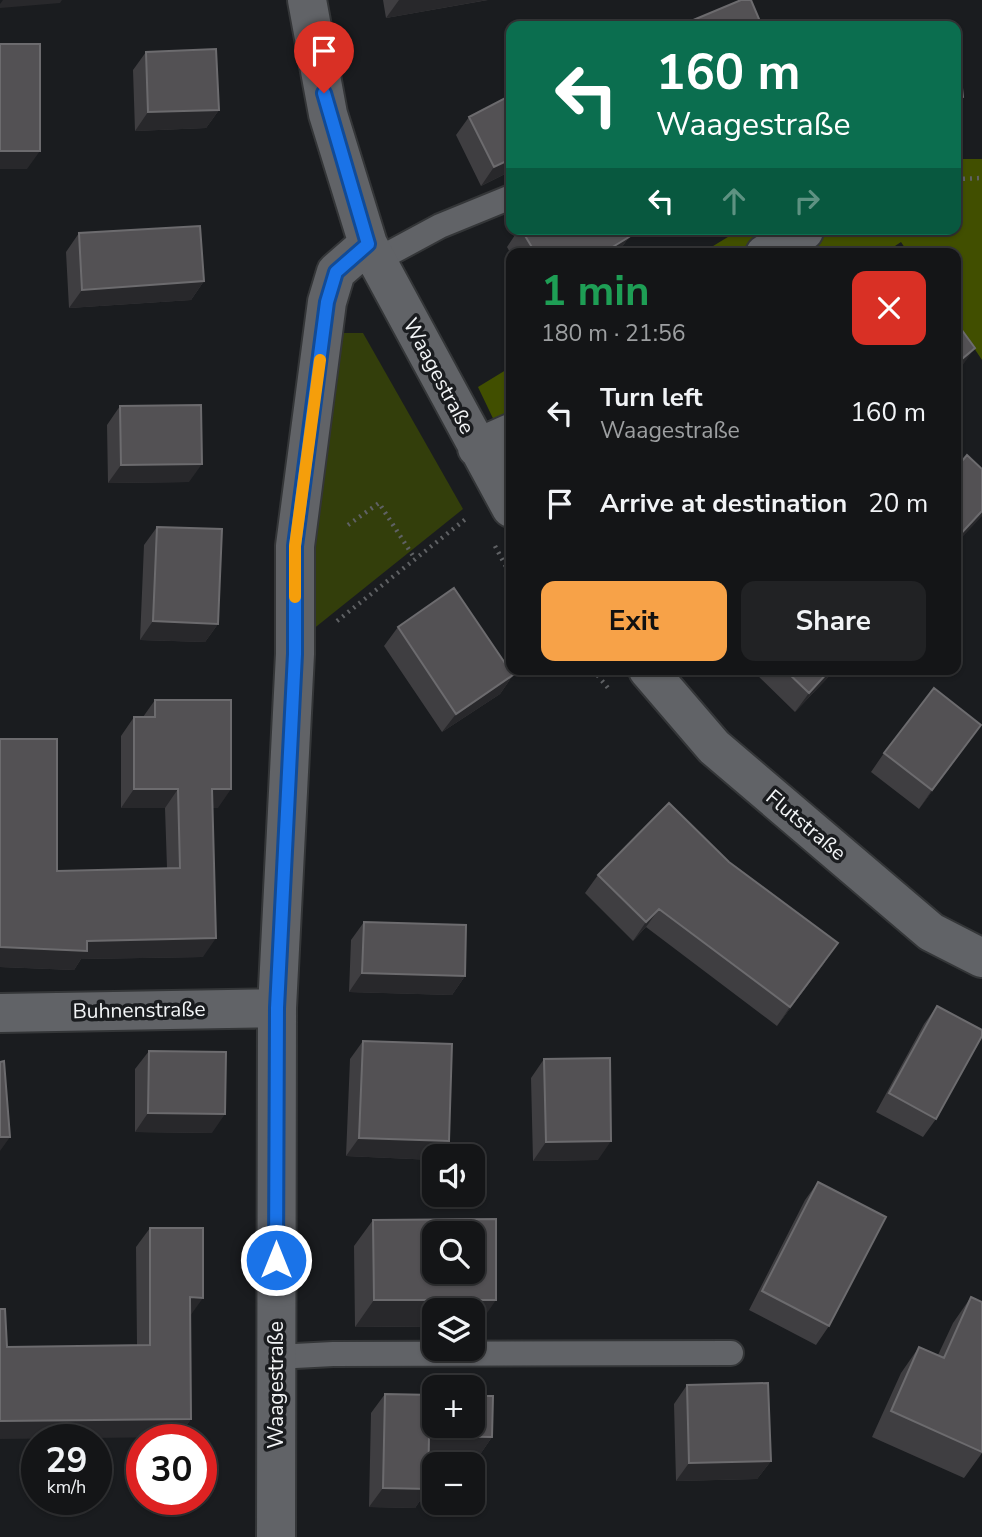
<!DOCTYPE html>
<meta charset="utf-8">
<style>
body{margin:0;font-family:"Nunito Sans",sans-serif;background:#212224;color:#f1f3f6;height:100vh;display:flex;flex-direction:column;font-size:26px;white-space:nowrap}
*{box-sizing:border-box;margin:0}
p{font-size:23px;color:#9d9fa1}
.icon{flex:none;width:38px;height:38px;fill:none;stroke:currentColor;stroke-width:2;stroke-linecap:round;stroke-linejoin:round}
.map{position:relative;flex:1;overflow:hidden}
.details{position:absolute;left:506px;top:248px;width:455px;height:427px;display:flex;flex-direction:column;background:#141517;border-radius:14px;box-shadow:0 2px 5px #0004,0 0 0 2px #333436}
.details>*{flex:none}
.guide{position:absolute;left:506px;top:21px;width:455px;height:214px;border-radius:14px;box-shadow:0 2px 5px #0004,0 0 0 2px #333436;background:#0b6e4f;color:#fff;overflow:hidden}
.buttons{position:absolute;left:422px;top:1144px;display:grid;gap:14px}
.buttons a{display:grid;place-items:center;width:63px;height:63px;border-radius:14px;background:#141517;box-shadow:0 2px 5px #0004,0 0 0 2px #333436;font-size:35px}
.speed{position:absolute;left:21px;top:1424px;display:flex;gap:14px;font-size:35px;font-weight:700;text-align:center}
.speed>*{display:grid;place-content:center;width:91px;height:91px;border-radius:50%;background:#141517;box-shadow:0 2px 5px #0004,0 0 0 2px #333436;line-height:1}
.speed small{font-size:18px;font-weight:400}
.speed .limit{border:10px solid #d22;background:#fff;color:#111}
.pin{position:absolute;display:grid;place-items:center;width:60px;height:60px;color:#fff;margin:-72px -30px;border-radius:50% 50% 50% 0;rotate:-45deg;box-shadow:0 0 7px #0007}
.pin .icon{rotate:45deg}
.me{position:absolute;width:77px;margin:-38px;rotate:0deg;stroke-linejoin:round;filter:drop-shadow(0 0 5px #0008)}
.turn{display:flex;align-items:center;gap:24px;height:147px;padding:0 35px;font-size:32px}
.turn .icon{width:91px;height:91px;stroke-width:2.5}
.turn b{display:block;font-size:49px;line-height:60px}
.lanes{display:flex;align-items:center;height:66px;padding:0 35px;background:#0003;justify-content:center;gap:35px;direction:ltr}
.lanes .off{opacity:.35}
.round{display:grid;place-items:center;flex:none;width:74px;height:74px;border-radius:14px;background:#212224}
.head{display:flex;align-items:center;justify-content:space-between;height:119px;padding:0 35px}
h1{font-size:42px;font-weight:700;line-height:52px;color:#1e9e55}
.button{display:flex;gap:14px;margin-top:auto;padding:14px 35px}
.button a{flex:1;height:80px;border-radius:14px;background:#f7a248;color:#111;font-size:28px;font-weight:700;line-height:80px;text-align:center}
.button a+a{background:#212224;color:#f1f3f6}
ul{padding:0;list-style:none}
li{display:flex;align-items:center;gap:21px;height:91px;padding:0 35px}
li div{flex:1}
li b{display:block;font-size:26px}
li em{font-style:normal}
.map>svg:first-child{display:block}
.green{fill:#333e0b}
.forest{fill:#414f00}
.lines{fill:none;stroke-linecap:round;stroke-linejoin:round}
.service-casing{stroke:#343638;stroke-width:28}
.minor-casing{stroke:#343638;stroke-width:42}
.path{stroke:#5f6164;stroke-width:4.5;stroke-dasharray:2 5;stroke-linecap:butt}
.service{stroke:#616367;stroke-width:24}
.minor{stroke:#616367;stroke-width:38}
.wall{fill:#3f3e41}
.shaded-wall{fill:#28282b}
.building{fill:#535154;stroke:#6c6b6e;stroke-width:2;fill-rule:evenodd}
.route-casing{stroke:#114b97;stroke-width:18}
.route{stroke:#1a73e8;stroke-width:12}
.slow{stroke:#f59e0b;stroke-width:12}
.labels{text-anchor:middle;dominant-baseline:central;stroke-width:7;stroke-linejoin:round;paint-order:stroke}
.street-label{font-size:21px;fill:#f2f4f6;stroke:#1a1c1f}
</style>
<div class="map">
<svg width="982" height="1537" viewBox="0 0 982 1537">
<rect width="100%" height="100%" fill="#1a1c1f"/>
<path class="green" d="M331,333H363L463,509L307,634Z"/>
<path class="forest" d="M956,159H982V360L956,321V254H909L901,242L883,254H700L741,229H956Z
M511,367V456L478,387Z"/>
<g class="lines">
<defs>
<path id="service" d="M377,260L440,226L511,197
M276,1357L333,1354L731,1353"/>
<path id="minor" d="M307,0L328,114L368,244L511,508
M765,254L804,231
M477,448L511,433
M648,670L714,747L931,932L982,958
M0,1013L277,1008
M276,1537L277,1008L295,654V546L327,302L336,272L368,244"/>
</defs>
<use href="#service" class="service-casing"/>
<use href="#minor" class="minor-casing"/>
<path class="path" d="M956,179L982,178
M348,525L379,503L415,559
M495,546L511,576
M337,621L467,518
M593,670L608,688"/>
<use href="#service" class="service"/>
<use href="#minor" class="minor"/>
</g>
<path class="wall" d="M383,0H488L386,18Z
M146,52L219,110L206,128L135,131L133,70Z
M469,117L511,171L481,186L456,135Z
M519,229H624L629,237L617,254H511L507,247Z
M79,233L204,281L191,300L69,308L66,252Z
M120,406L189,482L108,483L107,425Z
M157,527L218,624L205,642L140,640L144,545Z
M398,627L513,675L500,694L442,732L384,646Z
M755,670H835L795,712L754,672Z
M155,700L218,808H213L203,957L81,959L74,970L0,967V739L57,871L167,868L165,808H121V736L134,717H143Z
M981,725L919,809L871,772L884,753Z
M598,875L825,962L777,1026L646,927L633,941L585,893Z
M364,922L465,976L452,995L349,992L351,940Z
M937,1006L936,1119L923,1137L876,1112L924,1024Z
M363,1041L449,1141L438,1157H434V1160L346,1156L350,1059Z
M149,1051L212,1133L135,1132V1069Z
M544,1059L598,1160L533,1161L531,1078Z
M818,1182L829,1326L816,1345L749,1310L805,1200Z
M373,1220L478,1326L355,1327L354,1246Z
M150,1228L190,1315L191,1419L178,1437L7,1347L137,1345L136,1247Z
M971,1297L982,1302V1453L964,1478L872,1437L901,1373L919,1347L938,1355L953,1323Z
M687,1385L771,1461L757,1479L676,1481L674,1404Z
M385,1394L492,1437L479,1456L429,1455L428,1489L415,1508L369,1507L371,1413Z"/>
<path class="shaded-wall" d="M3,0H62L60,3L0,8V4Z
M399,0H487L386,18Z
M963,97L956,109V98Z
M219,110L206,128L135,131L148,112Z
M0,151H40L27,169H0Z
M511,159V171L481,186L494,167Z
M629,237L617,254H601Z
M204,281L191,300L69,308L82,290Z
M975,348L962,366L956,372V364Z
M202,464L189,482L108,483L121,465Z
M982,511V516L956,544V539Z
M153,621L218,624L205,642L140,640Z
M830,670H835L795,712L809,693Z
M513,675L500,694L442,732L456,714Z
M981,725L968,743L919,809L932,790Z
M134,789H178L165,808H121Z
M212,789H231L218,808H199Z
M659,909L646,927L633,941L646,922Z
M216,938L203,957L81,959L74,970L0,967V947L87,941Z
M838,943L825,962L777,1026L790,1007Z
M362,973L465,976L452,995L349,992Z
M148,1113L225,1114L212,1133L135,1132Z
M0,1137H10L0,1151Z
M359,1138L449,1141L438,1157H434V1160L346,1156Z
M611,1141L598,1160L533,1161L546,1142Z
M190,1297L203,1298L190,1316Z
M374,1300H496L478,1326H472V1311H434V1326L355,1327Z
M191,1419L178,1437L0,1439V1421Z
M429,1436L492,1437L479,1456L416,1455Z
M771,1461L757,1479L676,1481L689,1463Z
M383,1488L428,1489L415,1508L369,1507Z"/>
<path class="building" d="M741,0H751L762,26H679Z
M954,22L955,26H921Z
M956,33L963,97L956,98Z
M0,44H40V151H0Z
M216,49L219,110L148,112L146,52Z
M511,95V159L494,167L469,117Z
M200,226L204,281L82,290L79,233Z
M521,229H624L629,237L601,254H536Z
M956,322L975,348L956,364Z
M201,405L202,464L121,465L120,406Z
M967,455L982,469V511L956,539V468Z
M157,527L222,529L218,624L153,621Z
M454,588L513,675L456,714L398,627Z
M785,670H830L809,693Z
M934,688L981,725L932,790L884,753Z
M155,700H231V789H212L216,938L87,941V951L0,947V739H57V871L180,868L178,789H134V717H155Z
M669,803L729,862L838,943L790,1007L659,909L646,922L598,875Z
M364,922L466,925L465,976L362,973Z
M937,1006L982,1030V1036L936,1119L889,1093Z
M363,1041L452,1044L449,1141L359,1138Z
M149,1051L226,1052L225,1114L148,1113Z
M610,1058L611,1141L546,1142L544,1059Z
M4,1061L10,1137H0V1062Z
M818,1182L886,1217L829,1326L762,1291Z
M496,1219V1300H374L373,1220ZM434,1234H472V1272H434Z
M150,1228H203V1298L190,1297L191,1419L0,1421V1309H5L7,1347L150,1345Z
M971,1297L982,1302V1452L891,1411L919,1347L944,1358Z
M768,1383L771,1461L689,1463L687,1385Z
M385,1394L434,1395V1426H472V1396H493L492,1437L429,1436L428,1489L383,1488Z"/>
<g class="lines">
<defs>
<path id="route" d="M276,1260L277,1008L295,654V546L327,302L336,272L368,244L324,93"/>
</defs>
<use href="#route" class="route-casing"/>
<use href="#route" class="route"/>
<path class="slow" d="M295,597V546L320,360"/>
</g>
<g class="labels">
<g class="street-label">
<text transform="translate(439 376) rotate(62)">Waagestraße</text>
<text transform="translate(806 825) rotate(40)">Flutstraße</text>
<text transform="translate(139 1010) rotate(-1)">Buhnenstraße</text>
<text transform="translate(276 1385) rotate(-90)">Waagestraße</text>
</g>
</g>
</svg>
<div class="buttons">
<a><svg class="icon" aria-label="sound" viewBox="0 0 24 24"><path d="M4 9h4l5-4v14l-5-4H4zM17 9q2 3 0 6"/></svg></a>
<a><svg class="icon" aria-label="search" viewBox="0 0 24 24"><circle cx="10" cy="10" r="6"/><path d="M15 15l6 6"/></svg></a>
<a><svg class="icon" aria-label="layers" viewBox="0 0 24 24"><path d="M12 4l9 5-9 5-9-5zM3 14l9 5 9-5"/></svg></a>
<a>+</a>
<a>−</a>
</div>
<div class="speed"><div>29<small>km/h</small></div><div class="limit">30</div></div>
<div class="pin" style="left:324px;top:93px;background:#d93025"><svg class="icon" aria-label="arrive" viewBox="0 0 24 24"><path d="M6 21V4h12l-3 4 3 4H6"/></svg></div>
<svg class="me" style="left:276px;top:1260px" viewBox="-20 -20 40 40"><circle r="17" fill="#1a73e8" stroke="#fff" stroke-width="3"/><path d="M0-11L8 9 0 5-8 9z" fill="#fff"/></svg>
<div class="guide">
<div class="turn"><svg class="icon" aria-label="left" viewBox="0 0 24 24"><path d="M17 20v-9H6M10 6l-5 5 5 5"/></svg><div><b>160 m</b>Waagestraße</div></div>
<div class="lanes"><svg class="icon" aria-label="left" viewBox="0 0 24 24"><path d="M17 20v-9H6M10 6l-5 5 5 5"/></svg><svg class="icon off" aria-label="ahead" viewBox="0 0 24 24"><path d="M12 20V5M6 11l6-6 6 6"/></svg><svg class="icon off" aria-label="right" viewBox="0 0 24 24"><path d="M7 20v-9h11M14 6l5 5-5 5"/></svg></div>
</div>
<section class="details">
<div class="head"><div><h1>1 min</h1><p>180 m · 21:56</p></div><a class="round" style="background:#d93025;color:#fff"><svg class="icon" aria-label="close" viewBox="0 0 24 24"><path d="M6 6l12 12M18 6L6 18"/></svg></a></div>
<ul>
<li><svg class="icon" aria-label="left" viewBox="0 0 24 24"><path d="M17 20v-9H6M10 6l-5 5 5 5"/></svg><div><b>Turn left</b><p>Waagestraße</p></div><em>160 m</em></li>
<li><svg class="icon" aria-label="arrive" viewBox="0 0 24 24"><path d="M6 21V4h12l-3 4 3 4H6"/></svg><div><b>Arrive at destination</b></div><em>20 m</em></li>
</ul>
<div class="button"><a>Exit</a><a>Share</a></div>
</section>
</div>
